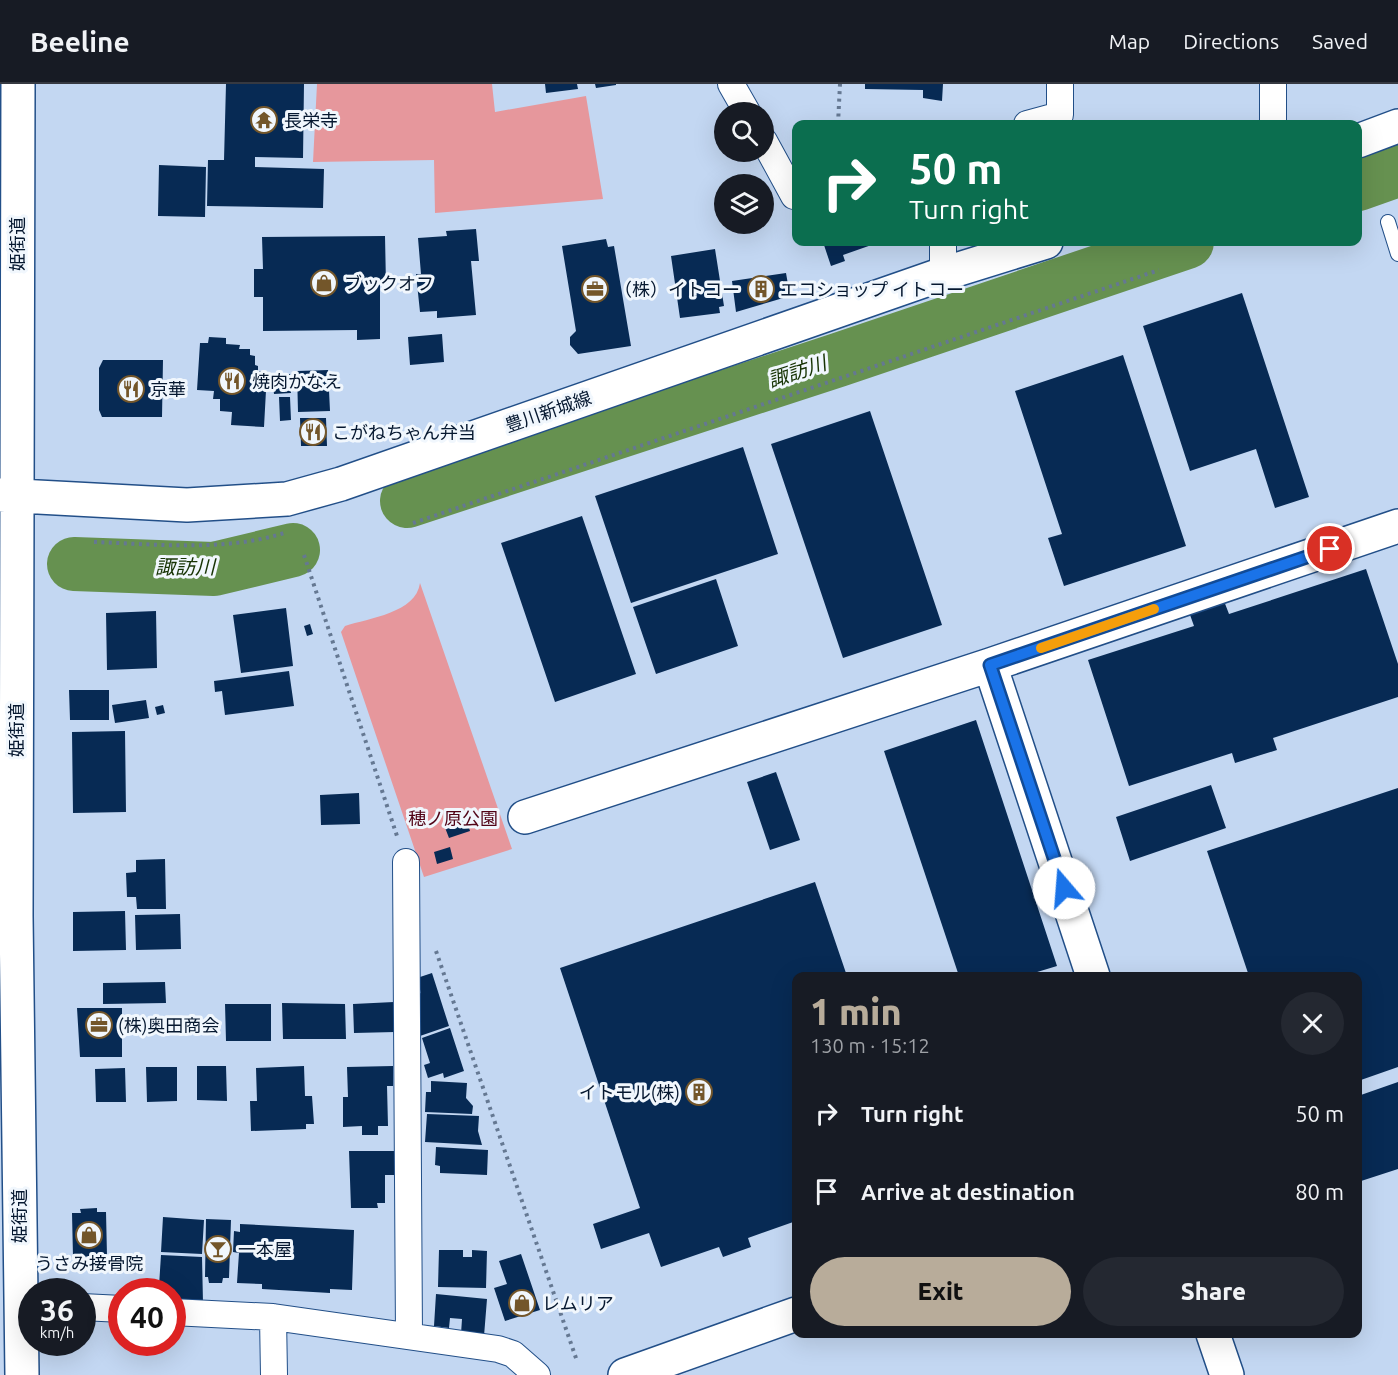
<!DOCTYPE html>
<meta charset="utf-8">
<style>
body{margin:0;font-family:Ubuntu,"Noto Sans JP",sans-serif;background:#242831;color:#f1f3f6;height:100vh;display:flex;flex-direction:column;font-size:22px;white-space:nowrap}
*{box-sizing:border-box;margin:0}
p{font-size:20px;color:#9ea1a6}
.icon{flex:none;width:33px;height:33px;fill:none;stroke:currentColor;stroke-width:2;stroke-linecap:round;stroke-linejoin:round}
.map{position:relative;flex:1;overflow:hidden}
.drawer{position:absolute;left:792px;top:888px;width:570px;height:366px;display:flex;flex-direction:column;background:#171b24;border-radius:12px;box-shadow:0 6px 24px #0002}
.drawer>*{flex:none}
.banner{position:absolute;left:792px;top:36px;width:570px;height:126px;border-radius:12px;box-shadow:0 6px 24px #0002;background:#0b6e4f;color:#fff;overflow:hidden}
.tools{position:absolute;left:714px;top:18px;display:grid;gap:12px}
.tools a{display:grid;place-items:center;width:60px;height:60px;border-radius:50%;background:#171b24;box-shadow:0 6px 24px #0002;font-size:30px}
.speed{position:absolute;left:18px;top:1194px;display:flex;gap:12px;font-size:30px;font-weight:700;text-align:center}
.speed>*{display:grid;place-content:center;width:78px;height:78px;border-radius:50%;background:#171b24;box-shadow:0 6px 24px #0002;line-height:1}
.speed small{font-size:15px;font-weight:400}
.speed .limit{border:9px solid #d22;background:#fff;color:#111}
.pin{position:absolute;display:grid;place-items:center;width:51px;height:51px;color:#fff;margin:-26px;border:3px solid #fff;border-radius:50%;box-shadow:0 2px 6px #0007}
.me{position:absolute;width:66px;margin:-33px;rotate:342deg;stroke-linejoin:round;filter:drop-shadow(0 0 4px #0008)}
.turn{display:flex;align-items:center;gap:21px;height:126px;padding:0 18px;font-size:27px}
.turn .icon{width:78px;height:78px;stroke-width:2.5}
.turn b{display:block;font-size:42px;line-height:51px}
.round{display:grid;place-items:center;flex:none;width:63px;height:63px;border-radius:32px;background:#242831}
.overview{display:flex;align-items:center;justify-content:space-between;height:102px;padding:0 18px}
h1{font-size:36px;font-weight:800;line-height:45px;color:#b8ac9a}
.cta{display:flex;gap:12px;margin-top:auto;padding:12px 18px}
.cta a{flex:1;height:69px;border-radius:36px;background:#b8ac9a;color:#111;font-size:24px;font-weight:800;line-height:69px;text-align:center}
.cta a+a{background:#242831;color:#f1f3f6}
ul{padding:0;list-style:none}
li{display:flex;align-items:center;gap:18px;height:78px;padding:0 18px}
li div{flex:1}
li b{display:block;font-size:22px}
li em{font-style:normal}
header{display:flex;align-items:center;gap:36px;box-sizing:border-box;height:84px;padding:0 30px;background:#171b24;border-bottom:2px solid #363941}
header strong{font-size:28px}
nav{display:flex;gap:33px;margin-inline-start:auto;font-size:21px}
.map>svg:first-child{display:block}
.green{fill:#e6979c}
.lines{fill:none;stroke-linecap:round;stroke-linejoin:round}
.river{stroke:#669150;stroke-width:54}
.building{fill:#072a54}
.lane-casing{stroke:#224f88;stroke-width:16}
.street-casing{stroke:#224f88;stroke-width:28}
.secondary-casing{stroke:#224f88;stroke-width:36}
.primary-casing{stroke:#224f88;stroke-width:36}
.path{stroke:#657892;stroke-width:4;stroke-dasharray:3 4.5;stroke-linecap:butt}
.lane{stroke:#fff;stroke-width:14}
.street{stroke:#fff;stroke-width:26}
.secondary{stroke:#fff;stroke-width:33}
.primary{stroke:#fff;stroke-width:33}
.route-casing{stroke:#114b97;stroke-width:15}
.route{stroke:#1a73e8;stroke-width:10}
.slow{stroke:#f59e0b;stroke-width:10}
.labels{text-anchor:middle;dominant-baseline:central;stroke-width:6;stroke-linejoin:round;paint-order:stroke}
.poi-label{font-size:18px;fill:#061830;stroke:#f1f7fd;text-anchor:start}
.street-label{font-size:18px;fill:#061830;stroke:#f1f7fd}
.park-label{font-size:18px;fill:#510316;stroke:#f1f7fd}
.water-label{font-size:20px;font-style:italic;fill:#173304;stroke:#f1f7fd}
</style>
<header>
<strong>Beeline</strong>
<nav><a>Map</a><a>Directions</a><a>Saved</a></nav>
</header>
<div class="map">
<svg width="1398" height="1291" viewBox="0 0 1398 1291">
<rect width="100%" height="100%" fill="#c3d7f2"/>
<path class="green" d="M317,0H492L495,28L586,12L603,115L435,129L434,76L313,78Z
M420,499L512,765L424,793L341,548L345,542C369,534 416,529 420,499Z"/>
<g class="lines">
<path class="river" d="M1358,100L1398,86
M407,417L838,276L1187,158
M74,480L214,485L293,466"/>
</g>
<path class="building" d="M226,0H304L303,74L255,73V83L324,85L323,124L207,122L208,76H224Z
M545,0H577L578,5L546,9Z
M595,0H616V1L596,4Z
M865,0H943L942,17L923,14V6L865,5Z
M159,81L206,83L205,133L158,132Z
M476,145L479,177H471L476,231L437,234V227L420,228L416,190H421L418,154L447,152L446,147Z
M385,152L386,201H380V255L357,256V246L263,247V213H254V185H263L262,153Z
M606,155L608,163L614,162L631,262L578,270L570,261V253L576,247L562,162Z
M823,158H880L843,171L845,177L831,182Z
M715,165L724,222L719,223L720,229L680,234L671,172Z
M786,189L790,212L736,228L732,197Z
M1242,209L1309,413L1275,424L1256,365L1190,387L1143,242Z
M442,250L444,278L410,281L408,253Z
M209,253L226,254V260L240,261L239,265H250V271L255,272V281L258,282V287L267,288L264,343L231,341L232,328L220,327V315H213L214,307L197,306L200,259H208Z
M1123,271L1186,462L1064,502L1048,454L1062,450L1015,307Z
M103,276H163L162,333H102L99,326V284Z
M328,286L330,327L298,328L297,287Z
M290,290L291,309L274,310L272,291Z
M279,313H290L291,336L280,337Z
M870,327L942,541L843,574L771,360Z
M300,334H326L327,362H301Z
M743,363L778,470L631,519L595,412Z
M582,432L636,590L555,618L501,459Z
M1366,485L1398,580V613L1273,654L1277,666L1235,679L1232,669L1129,702L1088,576L1194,542L1189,528L1224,517L1229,530Z
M716,495L738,562L656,590L633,523Z
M286,524L293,582L241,589L233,531Z
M156,527L157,584L107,586L106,529Z
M310,540L313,550L307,552L304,542Z
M289,587L294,622L225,631L222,607L215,608L214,597Z
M69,606H109V636H70Z
M146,616L149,634L115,639L112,621Z
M163,621L165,629L157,631L155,623Z
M976,636L1057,882L1024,892H979L978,889L959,892L884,667Z
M125,647L126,728L73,729L72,648Z
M776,688L800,756L770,766L747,698Z
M1211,701L1226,744L1130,777L1116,733Z
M1398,704V983L1358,997V892H1249L1207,767Z
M359,709L360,740L321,741L320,711Z
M466,734L470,747L449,754L444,741Z
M450,763L453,775L437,780L434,768Z
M165,775L166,825H137L136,813H127L126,789L136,788V776Z
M815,798L847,892H796V1137L748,1154L751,1163L723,1173L719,1163L661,1183L649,1149L601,1165L593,1140L640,1124L560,884Z
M125,827L126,866L73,867V828Z
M180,830L181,865L136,866L135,831Z
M432,889L449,942L417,953L416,911L421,909L417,894Z
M165,898L166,919L103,920V899Z
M394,918L395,948L354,949L353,920Z
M282,919L345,920L346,955H283Z
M225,920H271V957H226Z
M77,924H122V973H80Z
M450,944L464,987L444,994L443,989L428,994L424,981L430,979L422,954Z
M197,982H226L227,1017L197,1016Z
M304,982L305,1012H312L314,1040H306V1045L251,1047L250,1017H257L256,984Z
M393,982V1002H387L388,1042H378V1051H362V1042L343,1043V1013H348L347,983Z
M146,983H177V1017L147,1018Z
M125,984L126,1018H96L95,985Z
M431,997L467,999L466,1014L473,1022L472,1030L425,1028L426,1008H431Z
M1398,998V1085L1358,1098V1012Z
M427,1030L479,1032L478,1047L482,1061L425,1058Z
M436,1063L488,1066L487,1091L440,1089V1082L435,1081Z
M349,1067H394V1091H385V1119H377L378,1124H351Z
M97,1124V1128H106L107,1172L73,1173L72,1129H81L80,1125Z
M163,1133L204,1136L202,1170L161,1168Z
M206,1135L231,1136L229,1194H223L222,1199H209L208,1193H205Z
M240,1140L354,1146L352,1206L330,1205V1209L262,1205V1200L237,1199L239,1169L233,1168L234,1147L240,1148Z
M439,1166H463V1173H472V1166L487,1167L486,1204L438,1203Z
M521,1170L540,1226L505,1237L494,1204L507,1200L499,1177Z
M161,1171L202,1173L203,1219L172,1217V1208H161L162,1202H159Z
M436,1210L487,1215L484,1252L461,1250L462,1235L450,1234L449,1244L434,1242Z"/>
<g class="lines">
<defs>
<path id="lane" d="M1388,138L1398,170"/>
<path id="street" d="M731,0L747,28
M1027,40L1060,31V0
M1273,40V0
M764,57L794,112L796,111
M943,190V158
M406,778L409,1252
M82,1223L122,1225
M172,1228L273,1233L498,1265L513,1270L537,1291
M273,1233L274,1291"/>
<path id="secondary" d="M990,581L1093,892
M525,733L990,581L1398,442
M1213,1250L1227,1291
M625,1291L796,1230"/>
<path id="primary" d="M18,0L16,832L22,1291
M1358,57L1398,42
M0,411L187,421L287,415L341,400L943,190L1046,158"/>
</defs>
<use href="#lane" class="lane-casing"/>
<use href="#street" class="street-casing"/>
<use href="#secondary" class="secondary-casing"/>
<use href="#primary" class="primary-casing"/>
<path class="path" d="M838,40L840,0
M413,439L1159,186
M94,458C156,460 224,468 284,449
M304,471L397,752
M436,867L577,1277"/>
<use href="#lane" class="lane"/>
<use href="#street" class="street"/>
<use href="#secondary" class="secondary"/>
<use href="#primary" class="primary"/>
</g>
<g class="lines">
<defs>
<path id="route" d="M1064,804L990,581L1330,465"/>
</defs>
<use href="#route" class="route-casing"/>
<use href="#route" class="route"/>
<path class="slow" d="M1041,564L1154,525"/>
</g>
<defs>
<symbol id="temple-ring" viewBox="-11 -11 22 22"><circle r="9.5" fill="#f1f7fd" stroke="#73562a" stroke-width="1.5"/><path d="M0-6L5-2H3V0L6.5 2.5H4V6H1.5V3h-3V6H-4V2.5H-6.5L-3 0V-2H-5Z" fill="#73562a"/></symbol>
<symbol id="shop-ring" viewBox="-11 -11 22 22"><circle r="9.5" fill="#f1f7fd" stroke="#73562a" stroke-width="1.5"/><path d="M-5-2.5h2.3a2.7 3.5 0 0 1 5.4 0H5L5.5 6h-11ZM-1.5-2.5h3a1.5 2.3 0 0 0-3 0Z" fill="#73562a"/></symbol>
<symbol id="office-ring" viewBox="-11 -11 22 22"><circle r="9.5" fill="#f1f7fd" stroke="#73562a" stroke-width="1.5"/><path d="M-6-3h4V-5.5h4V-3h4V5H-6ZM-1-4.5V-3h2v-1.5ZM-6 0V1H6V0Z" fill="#73562a"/></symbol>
<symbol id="building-ring" viewBox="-11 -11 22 22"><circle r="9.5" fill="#f1f7fd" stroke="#73562a" stroke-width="1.5"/><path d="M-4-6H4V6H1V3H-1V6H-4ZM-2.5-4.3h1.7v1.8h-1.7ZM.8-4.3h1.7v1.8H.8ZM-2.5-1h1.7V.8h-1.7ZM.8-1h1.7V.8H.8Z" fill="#73562a"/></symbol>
<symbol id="restaurant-ring" viewBox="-11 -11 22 22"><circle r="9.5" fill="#f1f7fd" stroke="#73562a" stroke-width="1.5"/><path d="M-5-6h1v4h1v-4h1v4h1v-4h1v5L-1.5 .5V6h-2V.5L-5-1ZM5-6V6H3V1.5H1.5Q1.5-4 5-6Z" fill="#73562a"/></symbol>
<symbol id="bar-ring" viewBox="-11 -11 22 22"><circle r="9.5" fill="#f1f7fd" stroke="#73562a" stroke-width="1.5"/><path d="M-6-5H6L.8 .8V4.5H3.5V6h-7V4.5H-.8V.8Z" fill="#73562a"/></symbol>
</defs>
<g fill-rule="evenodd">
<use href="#temple-ring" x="249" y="21" width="30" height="30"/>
<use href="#shop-ring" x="309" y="184" width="30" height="30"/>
<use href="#office-ring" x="580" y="190" width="30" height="30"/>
<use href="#building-ring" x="746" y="190" width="30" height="30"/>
<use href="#restaurant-ring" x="217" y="282" width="30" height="30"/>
<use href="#restaurant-ring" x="116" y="290" width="30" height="30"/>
<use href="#restaurant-ring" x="298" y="333" width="30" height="30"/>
<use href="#office-ring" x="84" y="926" width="30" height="30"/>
<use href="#building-ring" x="684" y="993" width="30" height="30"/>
<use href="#shop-ring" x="74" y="1136" width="30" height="30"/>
<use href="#bar-ring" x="203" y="1150" width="30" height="30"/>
<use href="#shop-ring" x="507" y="1204" width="30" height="30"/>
</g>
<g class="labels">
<g class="poi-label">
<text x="284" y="36">長栄寺</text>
<text x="344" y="199">ブックオフ</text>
<text x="614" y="205">（株）イトコー</text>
<text x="780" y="205">エコショップ イトコー</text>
<text x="252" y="297">焼肉かなえ</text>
<text x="150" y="305">京華</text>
<text x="332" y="348">こがねちゃん弁当</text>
<text x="118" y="941">(株)奥田商会</text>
<text x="680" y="1008" text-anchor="end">イトモル(株)</text>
<text x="238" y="1165">一本屋</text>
<text x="89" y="1179" text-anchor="middle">うさみ接骨院</text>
<text x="542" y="1219">レムリア</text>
</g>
<g class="street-label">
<text transform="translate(17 160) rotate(-90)">姫街道</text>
<text transform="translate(548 327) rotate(-19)">豊川新城線</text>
<text transform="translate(16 646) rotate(-90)">姫街道</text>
<text transform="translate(19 1132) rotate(-90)">姫街道</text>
</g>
<g class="park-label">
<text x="453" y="734">穂ノ原公園</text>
</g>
<g class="water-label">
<text transform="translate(797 287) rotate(-18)">諏訪川</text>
<text x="185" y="482">諏訪川</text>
</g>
</g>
</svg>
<div class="tools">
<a><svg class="icon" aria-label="search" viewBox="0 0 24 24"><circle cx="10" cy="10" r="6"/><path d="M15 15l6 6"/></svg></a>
<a><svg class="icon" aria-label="layers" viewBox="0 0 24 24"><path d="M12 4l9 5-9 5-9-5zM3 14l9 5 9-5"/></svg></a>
</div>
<div class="speed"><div>36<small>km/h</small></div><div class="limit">40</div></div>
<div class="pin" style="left:1330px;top:465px;background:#d93025"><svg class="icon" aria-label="arrive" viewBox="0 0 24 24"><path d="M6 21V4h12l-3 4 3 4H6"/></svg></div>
<svg class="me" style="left:1064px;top:804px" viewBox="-20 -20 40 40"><circle r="19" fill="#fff"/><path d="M0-13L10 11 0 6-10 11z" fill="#1a73e8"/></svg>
<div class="banner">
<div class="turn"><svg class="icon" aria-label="right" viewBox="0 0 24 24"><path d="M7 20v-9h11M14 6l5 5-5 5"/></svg><div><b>50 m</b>Turn right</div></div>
</div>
<section class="drawer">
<div class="overview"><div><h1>1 min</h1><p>130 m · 15:12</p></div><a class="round"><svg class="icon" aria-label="close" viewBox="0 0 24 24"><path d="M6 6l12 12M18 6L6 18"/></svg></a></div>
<ul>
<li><svg class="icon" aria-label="right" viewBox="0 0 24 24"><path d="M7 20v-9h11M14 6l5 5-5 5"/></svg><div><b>Turn right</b></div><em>50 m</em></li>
<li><svg class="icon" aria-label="arrive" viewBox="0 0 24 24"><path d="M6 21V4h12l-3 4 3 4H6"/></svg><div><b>Arrive at destination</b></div><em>80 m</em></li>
</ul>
<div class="cta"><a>Exit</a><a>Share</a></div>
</section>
</div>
